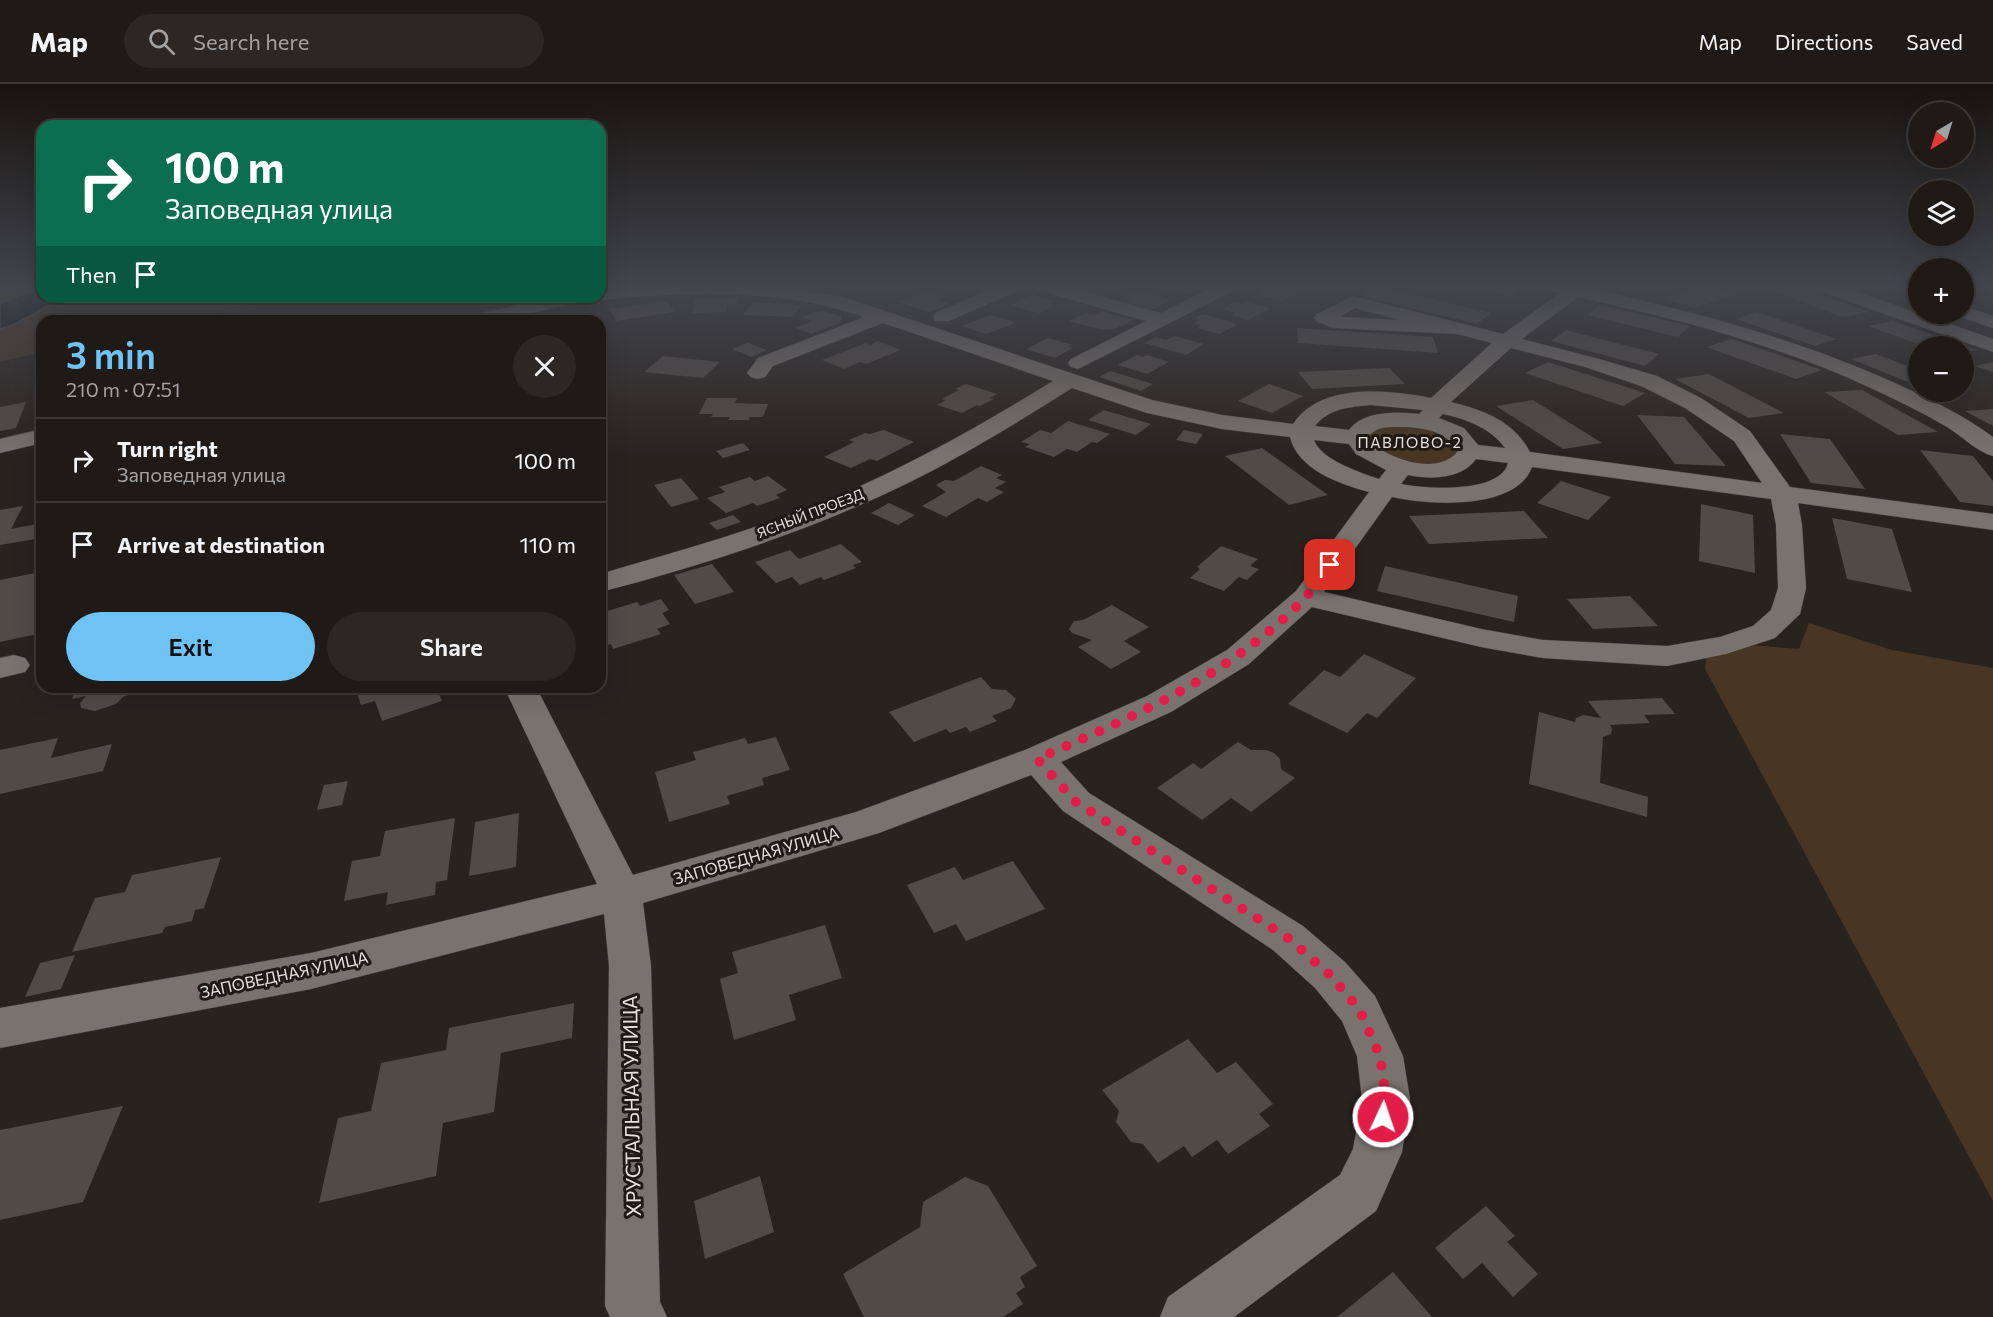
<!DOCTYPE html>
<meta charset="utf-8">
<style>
body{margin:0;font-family:Commissioner,sans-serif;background:#2c2723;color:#f1f3f6;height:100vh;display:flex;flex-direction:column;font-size:22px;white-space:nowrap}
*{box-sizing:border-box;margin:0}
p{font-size:20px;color:#a1a1a1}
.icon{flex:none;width:33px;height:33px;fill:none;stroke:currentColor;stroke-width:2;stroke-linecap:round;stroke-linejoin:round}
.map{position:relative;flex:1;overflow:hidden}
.details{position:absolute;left:36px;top:231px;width:570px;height:378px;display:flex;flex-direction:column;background:#1f1a16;border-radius:18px;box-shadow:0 6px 24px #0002,0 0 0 2px #3c3835}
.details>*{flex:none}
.top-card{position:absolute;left:36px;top:36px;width:570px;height:183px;border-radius:18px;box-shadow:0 6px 24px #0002,0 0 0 2px #3c3835;background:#0b6e4f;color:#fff;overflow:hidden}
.needle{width:39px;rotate:218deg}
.buttons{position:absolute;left:1908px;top:18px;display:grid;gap:12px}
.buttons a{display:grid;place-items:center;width:66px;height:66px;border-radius:50%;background:#1f1a16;box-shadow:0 6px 24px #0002,0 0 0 2px #3c3835;font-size:30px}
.pin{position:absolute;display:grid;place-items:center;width:51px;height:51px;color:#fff;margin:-26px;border-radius:12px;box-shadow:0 3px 9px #0006}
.me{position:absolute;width:66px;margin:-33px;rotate:3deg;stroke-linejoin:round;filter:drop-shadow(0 0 4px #0008)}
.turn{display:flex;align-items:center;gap:21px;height:126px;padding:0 30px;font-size:27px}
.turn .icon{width:78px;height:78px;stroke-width:2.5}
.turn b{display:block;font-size:42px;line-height:51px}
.then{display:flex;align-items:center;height:57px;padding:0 30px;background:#0003;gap:12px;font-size:22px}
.round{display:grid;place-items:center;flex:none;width:63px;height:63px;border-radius:32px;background:#2c2723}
.overview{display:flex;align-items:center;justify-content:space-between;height:102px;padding:0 30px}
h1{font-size:36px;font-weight:600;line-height:45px;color:#6fc2f4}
.primary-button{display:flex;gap:12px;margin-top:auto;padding:12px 30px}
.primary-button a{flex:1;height:69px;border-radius:36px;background:#6fc2f4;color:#111;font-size:24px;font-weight:600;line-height:69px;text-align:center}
.primary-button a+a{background:#2c2723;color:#f1f3f6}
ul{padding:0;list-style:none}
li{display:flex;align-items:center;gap:18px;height:84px;padding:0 30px;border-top:2px solid #3c3835}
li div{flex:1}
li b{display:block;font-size:22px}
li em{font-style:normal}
header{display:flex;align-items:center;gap:36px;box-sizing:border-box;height:84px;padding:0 30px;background:#1f1a16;border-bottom:2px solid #3c3835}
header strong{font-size:28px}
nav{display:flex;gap:33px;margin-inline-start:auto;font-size:21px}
.search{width:420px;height:54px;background:#2c2723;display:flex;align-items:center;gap:15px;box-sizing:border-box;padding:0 21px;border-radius:33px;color:#a1a1a1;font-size:22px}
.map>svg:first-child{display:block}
.green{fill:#483523}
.water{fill:#000e19;stroke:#444d54;stroke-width:1.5}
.building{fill:#514a45}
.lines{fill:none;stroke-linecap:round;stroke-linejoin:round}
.minor-casing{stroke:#44403b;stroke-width:1}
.minor{fill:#7a736d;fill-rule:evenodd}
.route{stroke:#e11d48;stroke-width:10;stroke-dasharray:0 18}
.labels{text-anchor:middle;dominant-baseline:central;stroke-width:6;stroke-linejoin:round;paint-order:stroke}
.far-street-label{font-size:14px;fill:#e4e0dd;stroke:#201a15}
.far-neighbourhood-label{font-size:15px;letter-spacing:1.5px;fill:#e4e0dd;stroke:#201a15}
.street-label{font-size:16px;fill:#e4e0dd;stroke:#201a15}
.near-street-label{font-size:20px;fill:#e4e0dd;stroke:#201a15}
</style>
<header>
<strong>Map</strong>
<div class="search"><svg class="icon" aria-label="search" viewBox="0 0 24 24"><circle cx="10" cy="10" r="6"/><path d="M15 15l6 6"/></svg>Search here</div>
<nav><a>Map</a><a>Directions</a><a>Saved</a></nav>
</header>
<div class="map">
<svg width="1993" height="1233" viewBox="0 0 1993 1233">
<rect width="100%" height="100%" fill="#29231e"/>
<path class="green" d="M5,203L41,204L0,219V204Z
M91,213H293L184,237H42V268L0,278V245L15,240L48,222Z
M1397,339L1442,348L1459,364C1456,384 1415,382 1401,377C1389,373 1378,365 1367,360L1366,349L1371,345Z
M1809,539L1892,566L1993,584V1117L1705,585L1707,567L1752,561L1799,565Z"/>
<path class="water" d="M0,201H42V213H91L48,222L15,240L0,245V219L39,204H0Z"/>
<path class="building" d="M944,201H996L985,206L973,202L961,207Z
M1153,201H1198L1205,203L1189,210L1180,208L1176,209L1150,203Z
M1268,201H1280L1302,206L1283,217L1259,211L1264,208L1258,206Z
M1463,201H1513L1524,203L1512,213Z
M1704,201L1738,210L1694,224L1662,214Z
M1758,201H1796L1869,228L1842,233Z
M1376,202L1491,229L1477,240L1361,212Z
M928,206L947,212L938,216L950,220L930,228L898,218Z
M1136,206L1171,216L1152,226L1125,218L1131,216L1122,213Z
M1032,211L1054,217L1048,219L1056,221L1039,229L1010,221Z
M738,213L737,220H727L726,228L692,229L695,215Z
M667,217L674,228L616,237L610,225Z
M753,218L802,221L792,233L743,231Z
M1235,218L1243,220L1247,218L1270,224L1249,236L1232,231L1236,229L1222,225Z
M1600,221L1690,242L1678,253L1587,231Z
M822,226L842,233L839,239L811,250L795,244L813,237L802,233Z
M1102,227L1133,236L1113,246L1106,245L1103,246L1069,237L1086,229L1094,231Z
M1757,228L1836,255L1815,262L1736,235Z
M587,230L596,237H560V236Z
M1202,230L1238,240L1220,250L1197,244L1201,241L1193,239L1200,236L1195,234Z
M991,231L1016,239L986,250L961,242Z
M1893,237L1965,262L1976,266L1964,269V262H1924L1868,242Z
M1297,244L1433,253L1438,269L1298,259Z
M1566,246L1659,270L1645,282L1551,257Z
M1175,252L1204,260L1186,271L1145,259L1155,253L1166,256Z
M1048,254L1072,261L1068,263L1073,264L1055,274L1026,265Z
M1732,255L1822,286L1796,295L1706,263Z
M878,257L901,266L866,280L860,278L844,285L822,276L866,259L870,261Z
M748,259L767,266L751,273L732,265Z
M1876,270L1918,286V302L1851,275Z
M1137,271L1143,273L1147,271L1169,278L1147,290L1118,281Z
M663,272L720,278L703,294L644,288Z
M1548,278L1645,309L1623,322L1525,289Z
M1993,278V288L1975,282Z
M1389,284L1405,300L1312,305L1298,288Z
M1110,287L1153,300L1141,307L1099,293Z
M1709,290L1784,329L1749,334L1675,295Z
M966,300L997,310L990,314L994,315L980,322L977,321L962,329L937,321L946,316L942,315L959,306L955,305Z
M1269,300L1303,312L1272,329L1238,317Z
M1862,306L1938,348L1898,351L1824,308Z
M707,314H737L735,319L768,320L763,333H750L749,336H728L730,333H711L713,330H699Z
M1533,316L1602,359L1563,365L1496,322Z
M26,318L16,344L0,347V323Z
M1993,325V342L1965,327Z
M1104,326L1151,340L1136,351L1088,336Z
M1637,331L1684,333L1726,382L1675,380Z
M1068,337L1110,350L1097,359L1092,358L1077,368L1067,365L1054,373L1025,363L1030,360L1021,358L1040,346L1051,349Z
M884,346L914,358L877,377L870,375L851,384L824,373L854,358L849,356L865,349L870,350Z
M1184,346L1203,350L1196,360L1176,356Z
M1780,350L1830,355L1865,405L1811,399Z
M743,359L750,366L723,374L716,367Z
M1262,364L1328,411L1289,421L1225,372Z
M1920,366L1973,372L1993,397V422L1960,418Z
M981,382L1002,391L996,394L1006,398L995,404L1004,408L987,418L978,414L946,433L922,422L946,408L936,401L945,396L954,397Z
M768,392L787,406L776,411L780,414L757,422L753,419L726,429L707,414L725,408L719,403L750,393L755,397Z
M681,394L699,415L671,423L654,401Z
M1561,397L1611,413L1588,436L1537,419Z
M889,419L915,431L898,441L871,429Z
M1701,420L1753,431L1755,489L1699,477Z
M23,422L11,445L42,439V454L0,461V426Z
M1524,427L1548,454L1429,460L1409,432Z
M733,431L741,438L717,446L709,439Z
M1832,434L1892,445L1912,508L1847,495Z
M841,460L862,478L853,481L856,484L824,496L821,493L800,501L792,493L776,499L755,478L790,466L799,475Z
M1221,462L1258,475L1250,482L1259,485L1247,496L1239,493L1224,507L1190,494L1200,485L1197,483Z
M712,480L734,508L695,520L674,491Z
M1385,482L1518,512L1514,538L1377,507Z
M41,488L35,502L42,501V549L0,558V496Z
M1630,512L1658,542L1593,545L1567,515Z
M661,515L669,526L662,529L670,540L657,545L661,550L613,565L611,560L600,563V534L607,532L604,528L637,518L640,522Z
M1112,521L1149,543L1124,557L1141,568L1111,585L1078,563L1092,556L1072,549L1069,545L1074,537L1083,536Z
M1364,570L1416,594L1377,634L1367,629L1347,649L1288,620L1324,586L1340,593Z
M981,593L992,605L1006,606L1016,615L1011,624L992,632L997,637L970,648L966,643L950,649L946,645L914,658L889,628Z
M77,603H165V604L124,612L116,620L95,627L81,624L80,619L86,612L72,615Z
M355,603H436L442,617L382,637L375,617L361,621Z
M1662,614L1675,630L1644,631L1650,639L1610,641L1612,645L1611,650L1603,653L1600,699L1648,713L1647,733L1529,700L1539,628L1575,638L1576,634L1583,631L1601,634L1588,617Z
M776,653L790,686L762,694L764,701L727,712L730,720L669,738L655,688L696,676L693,668L745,654L748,660Z
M58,654L51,674L112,660L103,687L0,710V666Z
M1238,658L1251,666H1266L1274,669L1280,675L1281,685L1295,694L1251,728L1231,714L1202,736L1157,704L1193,679L1201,685Z
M348,697L342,721L317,726L324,701Z
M519,729L516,783L469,792L475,738Z
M455,734L447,796L436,798L435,811L386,821L388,808L344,817L352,777L380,772L385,747Z
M221,773L204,824L195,826L192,837L165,843L162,849L72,868L95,814L125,808L132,791Z
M1013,777L1045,825L966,857L956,840L934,849L907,801L955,783L963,796Z
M825,841L842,894L789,911L796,936L734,956L720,895L738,889L732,868Z
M75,871L61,905L25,913L40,879Z
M574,919L572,954L501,969L494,1028L443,1039L436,1092L319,1119L338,1034L371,1027L381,979L446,966L449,944Z
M1188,955L1217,989L1236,978L1273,1020L1259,1030L1270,1042L1228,1070L1217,1056L1192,1073L1184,1062L1158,1079L1143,1060L1131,1058L1116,1038L1119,1027L1102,1006Z
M123,1022L83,1118L0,1136V1046Z
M760,1092L774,1148L705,1175L694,1117Z
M965,1093L988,1102L1037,1182L1020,1193L1025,1203L1016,1209L1023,1220L1003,1233H864L843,1190L920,1143L923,1118Z
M1486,1122L1515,1152L1507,1158L1538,1190L1513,1213L1482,1179L1463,1195L1435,1164Z
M1393,1188L1432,1233H1337Z"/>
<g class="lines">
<defs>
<path id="minor" d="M650,201H756L843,213L1152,316L1222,331L1293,340C1321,298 1389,306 1431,314L1492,259L1457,250L1334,244L1317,238L1314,234L1317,230L1353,212L1503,250L1560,209L1542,205L1539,201H1596L1592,205C1696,228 1800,256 1897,300C1930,315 1963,331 1993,353V372C1977,368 1962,352 1947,343C1920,327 1891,313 1862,300C1771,259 1674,234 1578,213L1522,255L1599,275L1657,292L1701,314L1750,347L1790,403L1993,430V446L1798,419L1802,441L1806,504L1800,530L1775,554L1726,570L1667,582L1543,574L1481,563L1312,523L1249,580L1171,628L1061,678L1089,709L1303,842L1345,878L1375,912L1381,925L1403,972L1410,1015L1402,1068L1376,1127L1234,1233H1160L1168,1213L1340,1091L1353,1065L1362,1015L1357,972L1342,937L1315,904L1273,866L1063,727L1031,691L879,749L643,819L651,882L660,1218L667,1233H610L605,1222L609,882L604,830L311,905L0,964V924L311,869L597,800L504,603H536L633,791L856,728L1025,666L1147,612L1227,566L1296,507L1369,408C1340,400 1298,386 1290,353L1222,345L1147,329L1072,304C1020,337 966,370 910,398C812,446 705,481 600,508V490C679,467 759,445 835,413C911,381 983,340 1053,297L883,239L773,282L765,293L758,295L751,293L747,289L758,274L864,233C780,204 688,207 600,216L594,215L497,237H460L463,233L470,231L559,213H600V206ZM1355,224L1400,236L1340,233ZM1511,264L1585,283L1641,302L1685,324L1734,357L1762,399L1530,368C1514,337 1483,326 1451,318ZM1371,321L1423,326L1419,330C1397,328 1364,326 1349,346L1315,342C1329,324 1350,323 1371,321ZM1443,330C1466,335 1491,344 1505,364L1478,361L1464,344L1439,334ZM1397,343C1420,343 1445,345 1458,367C1438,393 1385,375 1368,354C1374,343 1386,343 1397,343ZM1314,356L1349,360L1356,370L1386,386L1379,395C1361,389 1321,376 1314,356ZM1476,375L1508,379C1501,410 1424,405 1401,400L1408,391C1430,396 1462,395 1476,375ZM1532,383L1771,415L1776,441L1778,504L1771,526L1753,542L1720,553L1667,562L1543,556L1481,545L1324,508L1392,413C1428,421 1516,427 1532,383Z
M1001,201H1025L1022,205L949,237H935L933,233L935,229Z
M1031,201H1060L1161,229L1217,201H1240L1237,205L1078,285L1071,283L1068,279L1071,275L1146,237L1034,205Z
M1811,201H1837L1993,255V268L1814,205Z
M1964,222L1993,232V244L1957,232L1956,230H1964Z
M42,345V359L0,369V355Z
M14,571L25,574L30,581L25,588L0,594V574Z"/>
</defs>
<use href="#minor" class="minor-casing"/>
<use href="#minor" class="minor"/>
</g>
<linearGradient id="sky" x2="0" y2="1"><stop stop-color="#171310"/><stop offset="0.54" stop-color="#43454c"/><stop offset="1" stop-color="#43454c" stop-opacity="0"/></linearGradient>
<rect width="1993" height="374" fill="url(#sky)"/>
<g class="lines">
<path class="route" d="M1330,481C1322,492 1314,504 1305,514C1227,594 1136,631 1037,675L1076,718L1288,854L1330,891L1359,925L1380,972L1386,1015L1383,1033"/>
</g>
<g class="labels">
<g class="far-street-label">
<text transform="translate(810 429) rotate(-21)">ЯСНЫЙ ПРОЕЗД</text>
</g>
<g class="far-neighbourhood-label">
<text x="1410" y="358">ПАВЛОВО-2</text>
</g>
<g class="street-label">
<text transform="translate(756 771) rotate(-16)">ЗАПОВЕДНАЯ УЛИЦА</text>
<text transform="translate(284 890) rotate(-12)">ЗАПОВЕДНАЯ УЛИЦА</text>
</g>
<g class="near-street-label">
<text transform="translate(631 1022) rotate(-91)">ХРУСТАЛЬНАЯ УЛИЦА</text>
</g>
</g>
</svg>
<div class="buttons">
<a><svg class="needle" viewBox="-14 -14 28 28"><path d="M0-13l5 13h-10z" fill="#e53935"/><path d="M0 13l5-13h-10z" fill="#a1a1a1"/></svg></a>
<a><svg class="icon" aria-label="layers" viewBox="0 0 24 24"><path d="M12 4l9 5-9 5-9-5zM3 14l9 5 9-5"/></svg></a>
<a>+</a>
<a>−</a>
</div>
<div class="pin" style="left:1330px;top:481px;background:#d93025"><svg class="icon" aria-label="arrive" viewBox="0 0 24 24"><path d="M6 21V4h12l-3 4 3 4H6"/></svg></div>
<svg class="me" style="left:1383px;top:1033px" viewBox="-20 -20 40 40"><circle r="17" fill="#e11d48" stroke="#fff" stroke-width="3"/><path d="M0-11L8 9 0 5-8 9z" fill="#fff"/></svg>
<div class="top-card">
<div class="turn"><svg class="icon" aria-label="right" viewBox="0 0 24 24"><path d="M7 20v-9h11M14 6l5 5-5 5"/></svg><div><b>100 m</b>Заповедная улица</div></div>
<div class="then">Then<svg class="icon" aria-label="arrive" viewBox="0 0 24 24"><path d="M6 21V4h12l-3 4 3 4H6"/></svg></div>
</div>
<section class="details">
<div class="overview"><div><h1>3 min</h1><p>210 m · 07:51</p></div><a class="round"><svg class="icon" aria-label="close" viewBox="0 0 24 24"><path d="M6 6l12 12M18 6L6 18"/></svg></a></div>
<ul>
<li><svg class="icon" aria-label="right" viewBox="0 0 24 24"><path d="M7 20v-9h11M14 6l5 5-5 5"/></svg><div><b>Turn right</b><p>Заповедная улица</p></div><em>100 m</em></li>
<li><svg class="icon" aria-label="arrive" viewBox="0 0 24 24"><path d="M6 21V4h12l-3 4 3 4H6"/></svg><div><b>Arrive at destination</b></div><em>110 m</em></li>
</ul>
<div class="primary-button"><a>Exit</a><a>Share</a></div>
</section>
</div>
